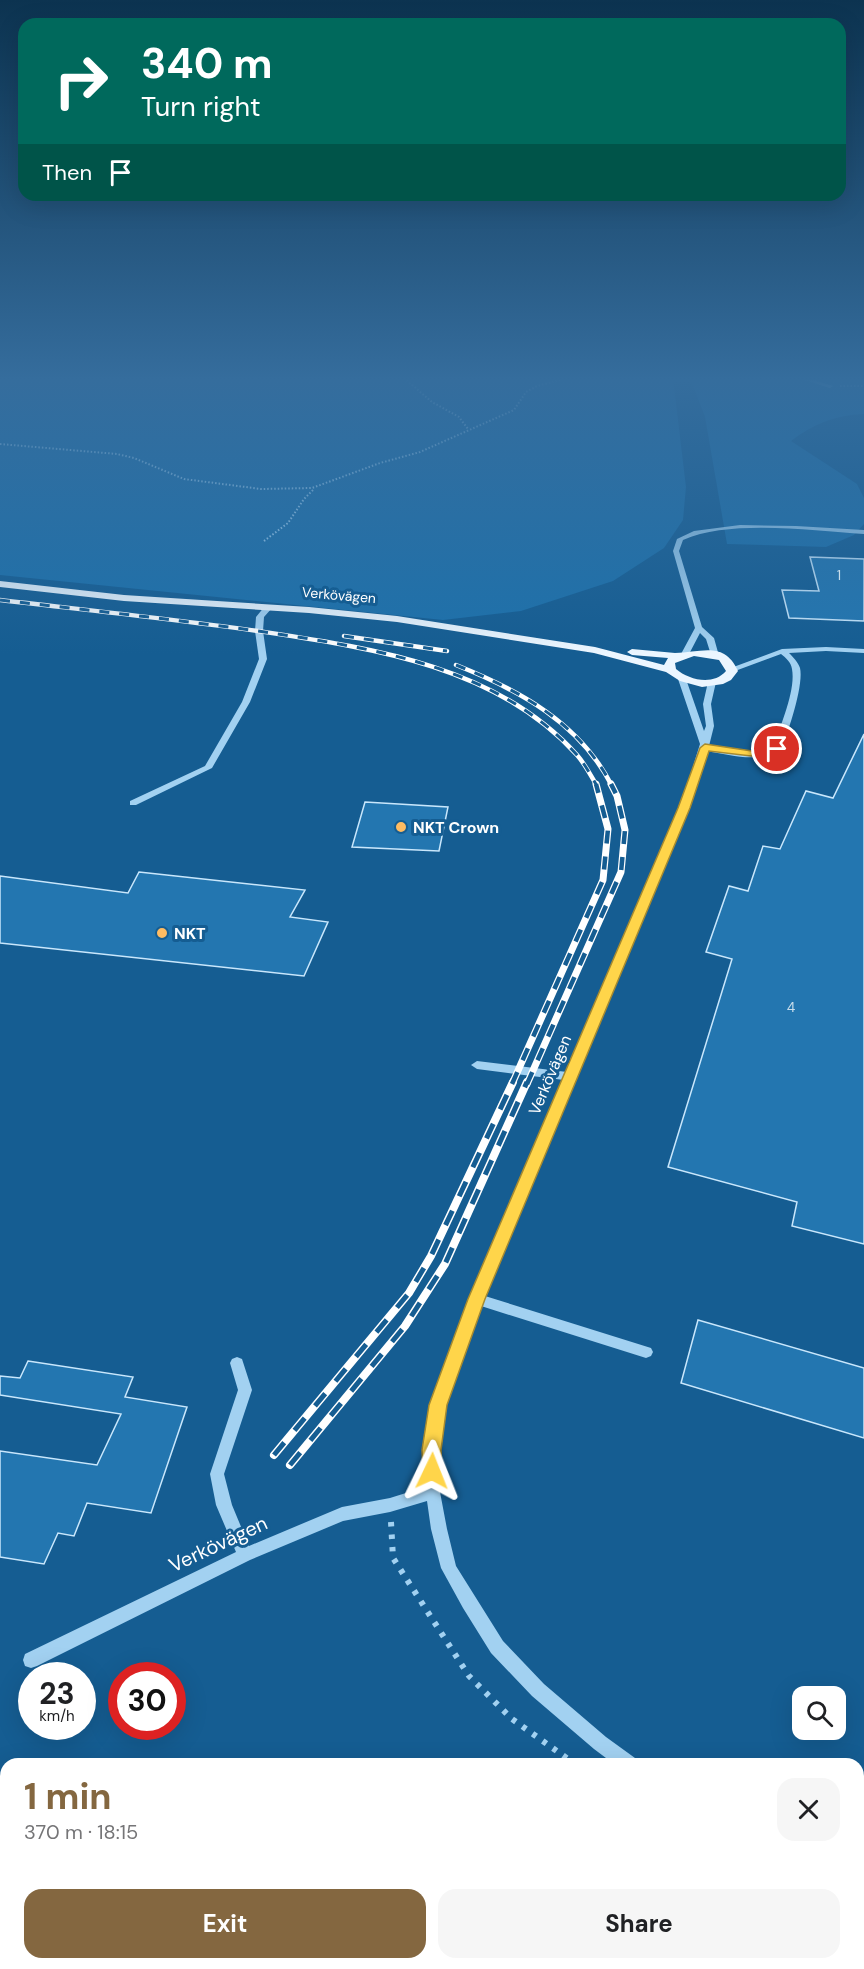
<!DOCTYPE html>
<meta charset="utf-8">
<style>
body{margin:0;font-family:"DM Sans",sans-serif;background:#f6f6f6;color:#202124;height:100vh;display:flex;flex-direction:column;font-size:22px;white-space:nowrap}
*{box-sizing:border-box;margin:0}
p{font-size:20px;color:#757577}
.icon{flex:none;width:33px;height:33px;fill:none;stroke:currentColor;stroke-width:2;stroke-linecap:round;stroke-linejoin:round}
.map{position:relative;flex:1;overflow:hidden}
.drawer{position:absolute;left:0px;top:1758px;width:864px;height:212px;display:flex;flex-direction:column;background:#fff;border-radius:18px 18px 0 0;box-shadow:0 6px 24px #0002}
.drawer>*{flex:none}
.hud{position:absolute;left:18px;top:18px;width:828px;height:183px;border-radius:18px;box-shadow:0 6px 24px #0002;background:#00695c;color:#fff;overflow:hidden}
.fabs{position:absolute;left:792px;top:1686px;display:grid;gap:12px}
.fabs a{display:grid;place-items:center;width:54px;height:54px;border-radius:12px;background:#fff;box-shadow:0 6px 24px #0002;font-size:30px}
.speed{position:absolute;left:18px;top:1662px;display:flex;gap:12px;font-size:30px;font-weight:700;text-align:center}
.speed>*{display:grid;place-content:center;width:78px;height:78px;border-radius:50%;background:#fff;box-shadow:0 6px 24px #0002;line-height:1}
.speed small{font-size:15px;font-weight:400}
.speed .limit{border:9px solid #d22;background:#fff;color:#111}
.pin{position:absolute;display:grid;place-items:center;width:51px;height:51px;color:#fff;margin:-26px;border:3px solid #fff;border-radius:50%;box-shadow:0 2px 6px #0007}
.me{position:absolute;width:66px;margin:-33px;rotate:2deg;stroke-linejoin:round;filter:drop-shadow(0 0 4px #0008)}
.turn{display:flex;align-items:center;gap:21px;height:126px;padding:0 24px;font-size:27px}
.turn .icon{width:78px;height:78px;stroke-width:2.5}
.turn b{display:block;font-size:42px;line-height:51px}
.then{display:flex;align-items:center;height:57px;padding:0 24px;background:#0003;gap:12px;font-size:22px}
.round{display:grid;place-items:center;flex:none;width:63px;height:63px;border-radius:18px;background:#f6f6f6}
.summary{display:flex;align-items:center;justify-content:space-between;height:102px;padding:0 24px}
h1{font-size:36px;font-weight:700;line-height:45px;color:#846740}
.action{display:flex;gap:12px;margin-top:auto;padding:12px 24px}
.action a{flex:1;height:69px;border-radius:18px;background:#846740;color:#fff;font-size:24px;font-weight:700;line-height:69px;text-align:center}
.action a+a{background:#f6f6f6;color:#202124}
.map>svg:first-child{display:block}
.green{fill:#1d71ab}
.water{fill:#0d446e;stroke:#94cef4;stroke-width:1.5}
.building{fill:#2376b0;stroke:#c9e7fc;stroke-width:1.5}
.lines{fill:none;stroke-linecap:round;stroke-linejoin:round}
.path-far1{stroke:#a2d1f1;stroke-width:2;stroke-dasharray:1.5 2;stroke-linecap:butt}
.path{stroke:#a2d1f1;stroke-width:6;stroke-dasharray:4.5 8;stroke-linecap:butt}
.minor{fill:#a2d1f1;fill-rule:evenodd}
.major{fill:#ecf6ff;fill-rule:evenodd}
.rail-far2-casing{stroke:#fff;stroke-width:4.5}
.rail-far1-casing{stroke:#fff;stroke-width:7}
.rail-casing{stroke:#fff;stroke-width:8}
.rail-far2{stroke:#155d92;stroke-width:3;stroke-dasharray:10;stroke-linecap:butt}
.rail-far1{stroke:#155d92;stroke-width:4.5;stroke-dasharray:13;stroke-linecap:butt}
.rail{stroke:#155d92;stroke-width:5;stroke-dasharray:16;stroke-linecap:butt}
.route{fill:#ffd54a;stroke:#a68a30;stroke-width:1.5}
.poi-dot{fill:#ffbc62;stroke:#155d92;stroke-width:2}
.labels{text-anchor:middle;dominant-baseline:central;stroke-width:6;stroke-linejoin:round;paint-order:stroke}
.number-label{font-size:14px;fill:#c8ddeb}
.far-street-label{font-size:14px;fill:#fff;stroke:#155d92}
.poi-label{font-size:16px;font-weight:bold;fill:#fff;stroke:#155d92;text-anchor:start}
.street-label{font-size:16px;fill:#fff;stroke:#155d92}
.near-street-label{font-size:20px;fill:#fff;stroke:#155d92}
</style>
<div class="map">
<svg width="864" height="1969" viewBox="0 0 864 1969">
<rect width="100%" height="100%" fill="#155d92"/>
<path class="green" d="M0,378H673L686,487L683,520L664,548L613,581L521,611L443,620L0,575Z
M690,378H864V414C836,415 813,424 791,441L857,484L864,498V524L854,535L826,547L727,544L705,417Z"/>
<path class="water" d="M6,1863V1964H40L36,1969H0V1870Z
M125,1964H189L184,1969H130Z"/>
<path class="building" d="M810,557L864,559V621L789,618L782,590L819,591Z
M864,734V1244L792,1226L797,1202L668,1167L732,959L706,952L729,886L748,891L763,846L780,849L806,791L833,798Z
M365,802L448,807L439,851L352,847Z
M139,872L305,890L290,917L328,922L304,976L0,943V876L128,893Z
M698,1320L864,1368V1438L681,1383Z
M28,1361L133,1377L125,1397L187,1407L151,1513L87,1503L74,1536L58,1533L44,1564L0,1557V1451L97,1465L121,1414L0,1395V1376L20,1378Z"/>
<g class="lines">
<path class="path-far1" d="M404,378L432,402L459,417L468,429
M563,379L635,378
M840,386H864
M0,444L117,454L134,458L184,479L261,489L312,488L380,463L420,452L514,410L526,392L537,386L564,379
M264,541L288,523L304,499L314,489"/>
<path class="path" d="M391,1522L393,1558L469,1676L512,1719L575,1764
M848,1964L855,1969"/>
<path class="minor" d="M798,378H807L833,386L830,388Z
M740,525L796,526L864,530V534C812,531 731,519 683,540L679,551L702,627L714,638L719,656L712,658L706,639L700,633L688,656H682L681,654L695,628L673,551L677,539L694,531Z
M265,606L272,608L264,617L263,631L267,659L250,702L212,768L136,805H130V801L205,766L242,702L259,659L255,631L256,617Z
M826,647L864,649V653L826,651L789,653C793,657 798,662 800,668C804,685 788,734 780,751C756,763 731,755 706,751L688,808L485,1296L651,1348L653,1352L651,1356L646,1358L481,1306L445,1405L439,1450L440,1492L447,1529L456,1566L503,1641L544,1684L606,1737L635,1758L638,1764H614L594,1749L532,1696L491,1653L463,1608L441,1568L431,1529L427,1501L390,1512L343,1521L250,1560L37,1666L31,1668L25,1666L23,1660L25,1654L236,1552L216,1505L210,1474L238,1390L230,1363L232,1359L237,1357L242,1359L252,1390L224,1474L232,1505L249,1546L342,1507L390,1498L425,1487V1450L431,1405L470,1299L564,1080L477,1069L471,1065L477,1061L567,1072L680,808L700,744L678,679L679,677H682L686,679L704,731L706,726L703,704L708,682L712,680L716,682L711,704L714,726L709,746C730,750 753,758 773,748C780,726 796,691 792,669C791,662 786,658 781,654L735,671H732L728,669L782,649Z
M858,1926L864,1928V1948L858,1946Z"/>
<path class="major" d="M0,581L124,595L309,607L397,616L595,647L664,665L668,658L632,655L627,652L632,649C646,650 661,652 675,653C700,653 724,640 738,671L731,680L723,684L702,687L680,681L666,672L594,653L397,622L309,613L124,601L0,587ZM694,656L719,660L726,671C713,686 689,680 676,669L675,663Z"/>
<defs>
<path id="rail-far2" d="M0,600C86,610 172,619 258,631C371,648 496,665 577,755C585,764 591,776 597,786
M344,636L447,651
M456,665C519,690 580,723 612,786"/>
<path id="rail-far1" d="M512,1084L603,880L608,829L596,784
M527,1084L621,872L625,830L617,796L611,784"/>
<path id="rail" d="M274,1455L409,1293L431,1256L513,1082
M290,1465L405,1326L445,1264L527,1082"/>
</defs>
<use href="#rail-far2" class="rail-far2-casing"/>
<use href="#rail-far1" class="rail-far1-casing"/>
<use href="#rail" class="rail-casing"/>
<use href="#rail-far2" class="rail-far2"/>
<use href="#rail-far1" class="rail-far1"/>
<use href="#rail" class="rail"/>
</g>
<linearGradient id="sky" x2="0" y2="1"><stop stop-color="#0c3350"/><stop offset="0.58" stop-color="#356d9d"/><stop offset="1" stop-color="#356d9d" stop-opacity="0"/></linearGradient>
<rect width="864" height="654" fill="url(#sky)"/>
<path class="route" d="M705,744L752,751H767L777,746L782,749L769,758L709,751L690,808L485,1299L447,1405L441,1450L442,1471L439,1477L432,1480L425,1477L423,1471L422,1450L429,1405L468,1299L678,808L700,748Z"/>
<g class="poi-dot">
<circle cx="401" cy="827" r="6"/>
<circle cx="162" cy="933" r="6"/>
</g>
<g class="labels">
<g class="number-label">
<text x="839" y="575">1</text>
<text x="791" y="1007">4</text>
</g>
<g class="far-street-label">
<text transform="translate(339 595) rotate(5)">Verkövägen</text>
</g>
<g class="poi-label">
<text x="413" y="827">NKT Crown</text>
<text x="174" y="933">NKT</text>
</g>
<g class="street-label">
<text transform="translate(550 1075) rotate(-67)">Verkövägen</text>
</g>
<g class="near-street-label">
<text transform="translate(218 1544) rotate(-25)">Verkövägen</text>
</g>
</g>
</svg>
<div class="fabs">
<a><svg class="icon" aria-label="search" viewBox="0 0 24 24"><circle cx="10" cy="10" r="6"/><path d="M15 15l6 6"/></svg></a>
</div>
<div class="speed"><div>23<small>km/h</small></div><div class="limit">30</div></div>
<div class="pin" style="left:777px;top:749px;background:#d93025"><svg class="icon" aria-label="arrive" viewBox="0 0 24 24"><path d="M6 21V4h12l-3 4 3 4H6"/></svg></div>
<svg class="me" style="left:432px;top:1471px" viewBox="-20 -20 40 40"><path d="M0-17L14 15 0 8-14 15z" fill="#ffd54a" stroke="#fff" stroke-width="4"/></svg>
<div class="hud">
<div class="turn"><svg class="icon" aria-label="right" viewBox="0 0 24 24"><path d="M7 20v-9h11M14 6l5 5-5 5"/></svg><div><b>340 m</b>Turn right</div></div>
<div class="then">Then<svg class="icon" aria-label="arrive" viewBox="0 0 24 24"><path d="M6 21V4h12l-3 4 3 4H6"/></svg></div>
</div>
<section class="drawer">
<div class="summary"><div><h1>1 min</h1><p>370 m · 18:15</p></div><a class="round"><svg class="icon" aria-label="close" viewBox="0 0 24 24"><path d="M6 6l12 12M18 6L6 18"/></svg></a></div>
<div class="action"><a>Exit</a><a>Share</a></div>
</section>
</div>
